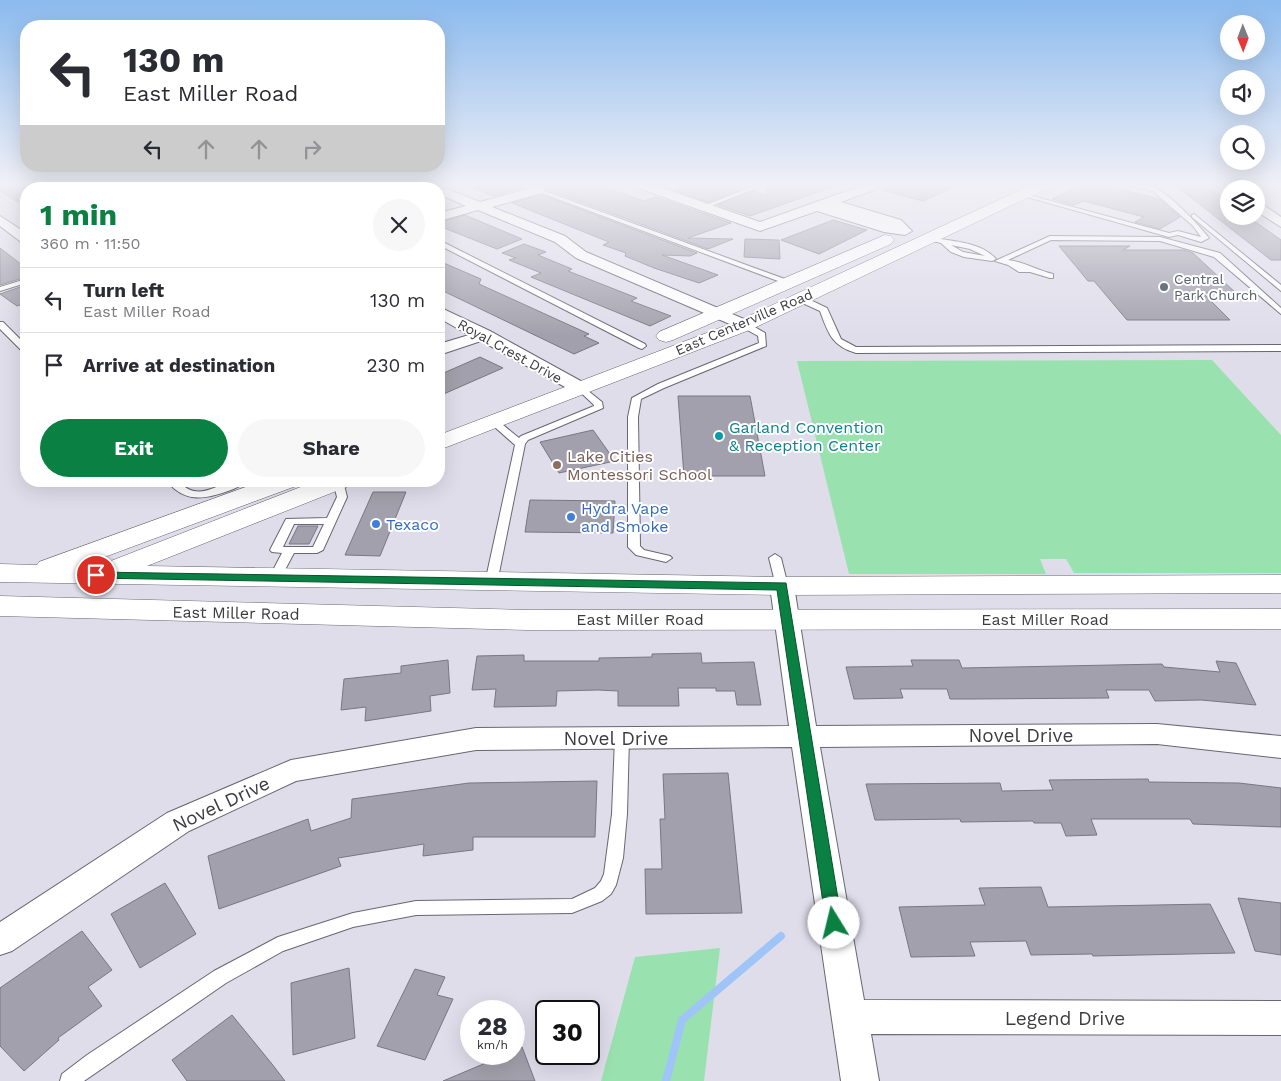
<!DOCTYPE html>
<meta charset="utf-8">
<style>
body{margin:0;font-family:"Work Sans",sans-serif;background:#f7f7f7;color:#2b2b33;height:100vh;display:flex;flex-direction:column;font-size:19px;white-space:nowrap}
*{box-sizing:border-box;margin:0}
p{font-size:16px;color:#7c7c81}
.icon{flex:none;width:28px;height:28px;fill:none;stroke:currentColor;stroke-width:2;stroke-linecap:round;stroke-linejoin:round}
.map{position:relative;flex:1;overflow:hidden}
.panel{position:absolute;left:20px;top:182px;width:425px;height:305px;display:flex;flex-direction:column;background:#fff;border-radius:20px;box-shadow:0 5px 20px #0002}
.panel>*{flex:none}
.banner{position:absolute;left:20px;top:20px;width:425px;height:152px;border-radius:20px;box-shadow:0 5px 20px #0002;background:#fff;color:#2b2b33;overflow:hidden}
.needle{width:32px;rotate:179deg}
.controls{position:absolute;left:1220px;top:15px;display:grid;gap:10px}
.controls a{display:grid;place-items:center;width:45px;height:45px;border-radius:50%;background:#fff;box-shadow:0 5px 20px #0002;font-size:25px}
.speed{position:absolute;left:460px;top:1000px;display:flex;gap:10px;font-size:25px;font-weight:700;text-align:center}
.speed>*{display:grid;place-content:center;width:65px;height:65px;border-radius:50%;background:#fff;box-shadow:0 5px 20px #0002;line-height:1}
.speed small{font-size:12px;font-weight:400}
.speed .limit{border:2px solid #111;border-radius:8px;background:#fff;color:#111}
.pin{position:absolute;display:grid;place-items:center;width:42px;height:42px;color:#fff;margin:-21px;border:2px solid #fff;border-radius:50%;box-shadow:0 1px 5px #0007}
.me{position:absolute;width:55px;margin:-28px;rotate:351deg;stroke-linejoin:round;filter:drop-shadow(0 0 4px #0008)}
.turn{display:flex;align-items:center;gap:18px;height:105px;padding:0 20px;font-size:22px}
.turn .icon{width:65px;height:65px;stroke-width:2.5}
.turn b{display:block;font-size:35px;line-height:42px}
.lanes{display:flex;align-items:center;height:48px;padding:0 20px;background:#0003;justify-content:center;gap:25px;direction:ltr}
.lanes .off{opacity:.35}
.round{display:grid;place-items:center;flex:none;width:52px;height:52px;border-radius:26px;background:#f7f7f7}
.head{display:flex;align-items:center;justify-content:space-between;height:85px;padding:0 20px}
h1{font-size:30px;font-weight:700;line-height:38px;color:#0b8043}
.button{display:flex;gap:10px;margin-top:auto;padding:10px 20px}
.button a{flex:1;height:58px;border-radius:30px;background:#0b8043;color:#fff;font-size:20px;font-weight:700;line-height:58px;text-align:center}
.button a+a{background:#f7f7f7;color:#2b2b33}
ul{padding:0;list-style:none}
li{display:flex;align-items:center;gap:15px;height:65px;padding:0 20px;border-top:1px solid #e1e1e2}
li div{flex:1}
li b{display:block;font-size:19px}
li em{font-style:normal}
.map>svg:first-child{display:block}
.green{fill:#99e2af}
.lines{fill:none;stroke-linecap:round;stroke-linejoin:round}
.stream{stroke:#9fc4f8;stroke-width:8}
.building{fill:#a1a0ac;stroke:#787782}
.service-casing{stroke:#686772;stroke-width:2}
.minor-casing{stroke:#686772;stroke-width:2}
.secondary-casing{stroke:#686772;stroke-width:1}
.service{fill:#fff;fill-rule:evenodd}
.minor{fill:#fff;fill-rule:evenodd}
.secondary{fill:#fff;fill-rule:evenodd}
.route{fill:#0b8043;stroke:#07532c}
.worship-dot{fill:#6b7280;stroke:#fff;stroke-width:2}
.culture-dot{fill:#0f9aa8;stroke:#fff;stroke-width:2}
.education-dot{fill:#8d6e63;stroke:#fff;stroke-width:2}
.shop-dot{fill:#3f7fe0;stroke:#fff;stroke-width:2}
.labels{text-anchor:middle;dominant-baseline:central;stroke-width:4;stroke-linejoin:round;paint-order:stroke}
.far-worship-label{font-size:14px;fill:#5b616d;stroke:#fff;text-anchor:start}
.far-street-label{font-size:14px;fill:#3c3b40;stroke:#fff}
.culture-label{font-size:16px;fill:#0d838f;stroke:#fff;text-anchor:start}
.education-label{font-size:16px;fill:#785e54;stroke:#fff;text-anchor:start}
.shop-label{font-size:16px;fill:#366cbe;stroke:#fff;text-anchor:start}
.street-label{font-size:16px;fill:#3c3b40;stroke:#fff}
.near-street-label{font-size:19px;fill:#3c3b40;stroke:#fff}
</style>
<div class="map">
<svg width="1281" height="1081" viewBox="0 0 1281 1081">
<rect width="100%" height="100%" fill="#dfddea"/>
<path class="green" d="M1212,360L1281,435V573H1074L1066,559H1040L1046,574H849L797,361Z
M720,948L704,1081H601L635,957Z"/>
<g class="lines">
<path class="stream" d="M666,1081L682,1020L781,936"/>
</g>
<path class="building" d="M17,185H26V207L0,191V189Z
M467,185H518L523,188L493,196Z
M541,185H598L644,201L656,197L731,223L688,238L733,239L708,249L546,189Z
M690,185H736L744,188L708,202L675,190Z
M768,185H831L832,187L750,216L718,205L754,191L767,195Z
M883,185H958L923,201L882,190Z
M1082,185H1105L1159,199L1180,217L1160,229L1135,222L1144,217L1084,201L1074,205L1052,199Z
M1175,185H1205L1229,202V216H1247L1281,240V260H1271Z
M542,195L697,253L690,256L662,255L718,275L699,283L654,268L625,256L626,253L603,245L609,242L512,203Z
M465,215L522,239L497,249L439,226V223Z
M833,220L867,230L819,254L781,240Z
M745,239L779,240L780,259L744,257Z
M524,244L546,252L538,255L572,269L568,271L637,298L631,301L671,316L650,326L531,277L541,273L509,260L516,258L502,253Z
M1059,246H1130L1123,250H1184L1193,253L1236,293H1203L1230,320H1127L1094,281H1088Z
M0,248L26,268V277L0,285Z
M439,261L481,279L479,284L589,334L584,336L599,343L574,354L439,289Z
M26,285V303L17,306L0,294Z
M480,357L503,368L439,396V375Z
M678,396H750L765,476H684Z
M593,430L615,461L559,473L540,442Z
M373,492H406L380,556L345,555Z
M530,500L615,501L613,533L525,532Z
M298,526H318L309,544H289Z
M701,653L702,663L754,662L761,705H737L735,691H716V688H678L679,706H618V691L598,690L557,691L556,706L494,707L496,689L472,690L477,656L524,655V661H599V658L652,657V654Z
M448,660L450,693L430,696L431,711L365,721L366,707L341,710L344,679L401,673V666Z
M911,660H959L962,668L1162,664L1164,667L1220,672L1216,661L1236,663L1256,705L1201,700L1155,701L1149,690H1106L1109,698L972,699H950L947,689H900L903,698L854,699L846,667L913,666Z
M728,773L742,913L646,914L645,869H662L660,819H665L663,774Z
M1148,779L1149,782L1239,783L1281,788V827L1193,824L1190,819H1091L1097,835L1066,836L1061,823H1034L1033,821L961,822L960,819L875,820L866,784L1000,783L1002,791L1053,790L1049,780Z
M597,781L595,837H473V850L423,856L424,844L338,858L341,866L219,909L208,856L308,819L311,831L351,818L352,799L469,783Z
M165,883L196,934L140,968L111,914Z
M1041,887L1048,907L1210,904L1235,953L1093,956L1092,954L1031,955L1026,941L970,942L975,956L911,957L899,907L985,905L979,888Z
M1238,898L1281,903V955L1255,951Z
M82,931L112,970L88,987L102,1006L58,1038L59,1040L24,1071L0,1046V988Z
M349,968L355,1038L293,1055L291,983Z
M415,969L445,977L437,995L453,999L425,1060L377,1046Z
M232,1015L272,1064L285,1081H187L172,1060Z
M522,1047L535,1081H443L507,1054H514V1051Z"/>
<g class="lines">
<defs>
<path id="service" d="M64,185H71L76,189H68Z
M316,185H324L331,189H322Z
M520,185H528L793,282L786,284Z
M756,185H764L706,208L701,207Z
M1129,185C1137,185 1148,185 1156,188C1169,194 1200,226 1209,238L1201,242L1178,235L1169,237L1020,195L1025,194L1169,233L1178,231L1201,237L1193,226L1153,191Z
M1194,214L1281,285V291L1192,217V215Z
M1050,236L1160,237L1220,253L1281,308V314L1214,257L1160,241L1051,240L1008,260C1024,262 1037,270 1053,274V278H1050L1030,272H1019L1008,265L995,261Z
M930,237C952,242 980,241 996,259L992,261L964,257L951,252L941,243L928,240L926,239ZM951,245L970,249L985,256L963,252Z
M439,240L645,344L646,346L642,349L639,348L439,245Z
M26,279V283L0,291V287Z
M798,297H804L827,308L841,339L856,347L1281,345V351L856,353C832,346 828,333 820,311L798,301Z
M0,322H3L26,345V353L23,352L0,329Z
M742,323H748L765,333L766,346L664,388L641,399L638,417L640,546L644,550L670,556L672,558L666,562L636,555L628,547V417L632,398L658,384L759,343L758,336L742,327Z
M582,386L602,402L603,408L528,440L525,444L497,583L491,587L487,586L485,583L515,445L489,422L491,420H497L519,438L521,436L594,406V405L577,389Z
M167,481H178C197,501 211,487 232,482C237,480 243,481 248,481C243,485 237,487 231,490C206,499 185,504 167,481Z
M333,481H343L347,497L323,550L317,553H294L279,581H271L269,578L282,553L272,552L270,550L286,519L327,518L337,497ZM294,524H324L313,547H283Z
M775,554L781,558L788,586L782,590L776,586L769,558Z
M622,733L627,734L629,738L627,814L623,858L616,885L611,894L602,901L572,913L416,915L353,927L283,951L226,983L84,1081H60L62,1074L87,1055L214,971L278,937L353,913L416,901L572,899L595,888L601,881L604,874L612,814L615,738L617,734Z"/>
<path id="minor" d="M179,185H195L199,189H183Z
M636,185H654L760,222L864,185H881L879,188L841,202L901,220L912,231L905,235L884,232L817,211L760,231L638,188Z
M1224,185H1238L1241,189L1229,190Z
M439,186L480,202L538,186L542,187L544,190L542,193L492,207L565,236L586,252L751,322L753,325L751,328H739L576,258L555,242L478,210L439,221V213L466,206L439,194V189H434Z
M1256,200L1281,217V227L1256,211Z
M0,216L26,233V243L21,242L0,226Z
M439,307L490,331L588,385L591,389L588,393H576L481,341L439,355V344L469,335L439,318Z
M782,578L790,581L794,586L816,726L1157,724L1281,736V758L1157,744L820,747L864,1000L1281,1001V1035L871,1034L879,1081H841L792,747L476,750L296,781L189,831L12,951L0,955V922L167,813L291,760L476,728L789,726L770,586L774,581Z"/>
<path id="secondary" d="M1031,185H1051L1048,188L752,329L439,450V435L738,321Z
M885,235L891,236L894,240L891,244L673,340L666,342L659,340L656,336L659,332Z
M262,481H300L296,486L83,565L98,566L316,481H353L349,486L147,566L782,577L1281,575V593L782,595L0,582V564L37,565L39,562Z
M0,596L527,610L1281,609V629L527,630L0,616Z"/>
</defs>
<use href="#service" class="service-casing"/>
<use href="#minor" class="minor-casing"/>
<use href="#secondary" class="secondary-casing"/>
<use href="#service" class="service"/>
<use href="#minor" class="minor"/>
<use href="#secondary" class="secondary"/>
</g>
<linearGradient id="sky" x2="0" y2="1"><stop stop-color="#8bbaee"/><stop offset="0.55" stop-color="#f1f0f6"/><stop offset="1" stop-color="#f1f0f6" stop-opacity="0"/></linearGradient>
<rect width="1281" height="336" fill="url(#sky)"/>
<path class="route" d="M96,572L786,583L842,923L840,929L834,931L828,929L826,923L777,590L92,578V573Z"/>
<circle class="worship-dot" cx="1164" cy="287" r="5"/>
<circle class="culture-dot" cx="719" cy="436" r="5"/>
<circle class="education-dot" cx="557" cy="465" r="5"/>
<g class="shop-dot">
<circle cx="571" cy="517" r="5"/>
<circle cx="376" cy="524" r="5"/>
</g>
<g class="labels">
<g class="far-worship-label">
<text x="1174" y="279">Central<tspan x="1174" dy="16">Park Church</tspan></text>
</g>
<g class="far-street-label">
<text transform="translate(744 322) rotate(-23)">East Centerville Road</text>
<text transform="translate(510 351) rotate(29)">Royal Crest Drive</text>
</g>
<g class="culture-label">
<text x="729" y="427">Garland Convention<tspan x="729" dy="18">&amp; Reception Center</tspan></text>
</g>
<g class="education-label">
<text x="567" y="456">Lake Cities<tspan x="567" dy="18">Montessori School</tspan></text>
</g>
<g class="shop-label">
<text x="581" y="508">Hydra Vape<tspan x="581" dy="18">and Smoke</tspan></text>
<text x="386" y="524">Texaco</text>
</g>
<g class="street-label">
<text transform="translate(236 613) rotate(1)">East Miller Road</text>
<text x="640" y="619">East Miller Road</text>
<text x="1045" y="619">East Miller Road</text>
</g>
<g class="near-street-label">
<text x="1021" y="735">Novel Drive</text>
<text x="616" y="738">Novel Drive</text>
<text transform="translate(221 804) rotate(-25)">Novel Drive</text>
<text x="1065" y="1018">Legend Drive</text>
</g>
</g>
</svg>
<div class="controls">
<a><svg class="needle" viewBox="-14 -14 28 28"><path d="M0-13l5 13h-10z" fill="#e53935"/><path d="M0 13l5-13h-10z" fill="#7c7c81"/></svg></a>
<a><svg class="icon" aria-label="sound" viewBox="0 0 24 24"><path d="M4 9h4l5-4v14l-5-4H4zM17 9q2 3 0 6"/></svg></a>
<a><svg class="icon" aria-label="search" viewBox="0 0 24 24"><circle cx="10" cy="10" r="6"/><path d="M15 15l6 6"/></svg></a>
<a><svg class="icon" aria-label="layers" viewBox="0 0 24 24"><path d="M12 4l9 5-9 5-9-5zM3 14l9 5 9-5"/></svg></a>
</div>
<div class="speed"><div>28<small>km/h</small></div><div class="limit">30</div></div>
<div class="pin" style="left:96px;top:575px;background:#d93025"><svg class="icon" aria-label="arrive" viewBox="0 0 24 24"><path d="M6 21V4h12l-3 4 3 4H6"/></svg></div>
<svg class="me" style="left:834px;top:923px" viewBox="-20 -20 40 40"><circle r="19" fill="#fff"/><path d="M0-13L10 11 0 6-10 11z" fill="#0b8043"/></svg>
<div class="banner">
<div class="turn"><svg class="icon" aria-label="left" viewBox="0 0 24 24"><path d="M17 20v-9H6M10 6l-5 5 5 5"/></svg><div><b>130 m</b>East Miller Road</div></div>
<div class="lanes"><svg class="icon" aria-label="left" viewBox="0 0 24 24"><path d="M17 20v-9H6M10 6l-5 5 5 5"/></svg><svg class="icon off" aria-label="ahead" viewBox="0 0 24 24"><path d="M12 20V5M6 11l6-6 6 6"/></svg><svg class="icon off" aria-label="ahead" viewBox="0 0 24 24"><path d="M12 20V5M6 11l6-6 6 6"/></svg><svg class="icon off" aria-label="right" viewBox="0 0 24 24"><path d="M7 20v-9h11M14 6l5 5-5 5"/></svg></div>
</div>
<section class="panel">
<div class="head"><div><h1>1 min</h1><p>360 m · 11:50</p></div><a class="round"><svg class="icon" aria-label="close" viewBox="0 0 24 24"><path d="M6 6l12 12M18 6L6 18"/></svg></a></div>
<ul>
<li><svg class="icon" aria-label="left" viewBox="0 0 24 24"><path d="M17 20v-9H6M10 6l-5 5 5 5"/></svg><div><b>Turn left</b><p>East Miller Road</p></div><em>130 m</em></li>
<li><svg class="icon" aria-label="arrive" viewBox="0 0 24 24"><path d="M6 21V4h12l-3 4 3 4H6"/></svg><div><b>Arrive at destination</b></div><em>230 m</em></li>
</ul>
<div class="button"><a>Exit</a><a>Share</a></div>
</section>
</div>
